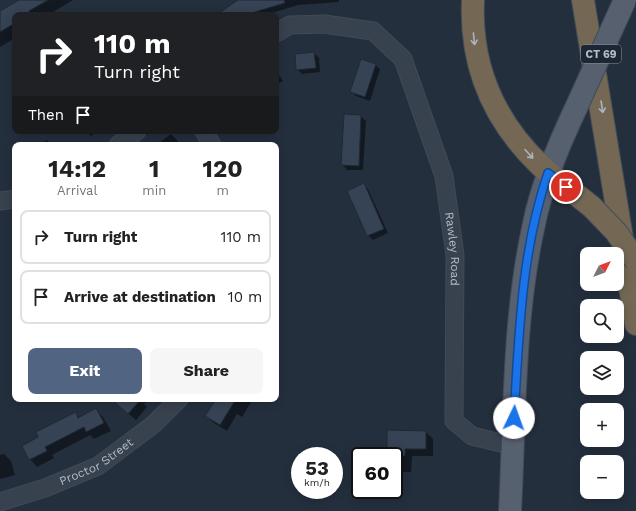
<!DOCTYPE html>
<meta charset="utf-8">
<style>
body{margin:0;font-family:"Work Sans",sans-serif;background:#f6f6f6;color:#222;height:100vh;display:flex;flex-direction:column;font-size:15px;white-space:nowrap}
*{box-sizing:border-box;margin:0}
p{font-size:13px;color:#767676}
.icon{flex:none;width:22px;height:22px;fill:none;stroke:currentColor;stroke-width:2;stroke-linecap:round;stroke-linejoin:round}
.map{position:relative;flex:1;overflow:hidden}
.drawer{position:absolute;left:12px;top:142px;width:267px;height:260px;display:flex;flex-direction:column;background:#fff;border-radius:8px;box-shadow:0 2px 10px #0003}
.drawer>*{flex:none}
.guide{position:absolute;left:12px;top:12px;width:267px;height:122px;border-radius:8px;box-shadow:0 2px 10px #0003;background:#202124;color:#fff;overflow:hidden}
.needle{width:26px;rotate:48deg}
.buttons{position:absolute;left:580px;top:247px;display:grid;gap:8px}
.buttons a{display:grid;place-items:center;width:44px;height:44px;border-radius:8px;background:#fff;box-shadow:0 2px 10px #0003;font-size:20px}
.speed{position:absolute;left:291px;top:447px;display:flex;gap:8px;font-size:20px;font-weight:700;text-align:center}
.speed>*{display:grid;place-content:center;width:52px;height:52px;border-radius:50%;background:#fff;box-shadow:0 2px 10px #0003;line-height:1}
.speed small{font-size:10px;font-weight:400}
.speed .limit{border:2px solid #111;border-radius:6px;background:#fff;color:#111}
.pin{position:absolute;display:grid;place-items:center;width:34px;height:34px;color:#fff;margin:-17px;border:2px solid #fff;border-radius:50%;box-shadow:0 1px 4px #0007}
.me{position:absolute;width:44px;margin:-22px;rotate:3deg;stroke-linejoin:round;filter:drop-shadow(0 0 3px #0008)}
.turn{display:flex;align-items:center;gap:14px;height:84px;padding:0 16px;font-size:18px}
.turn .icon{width:52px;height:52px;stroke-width:2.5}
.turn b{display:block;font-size:28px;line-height:34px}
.then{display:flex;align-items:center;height:38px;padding:0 16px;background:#0003;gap:8px;font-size:15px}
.eta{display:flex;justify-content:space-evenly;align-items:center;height:68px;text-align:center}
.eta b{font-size:24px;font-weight:700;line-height:28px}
.cta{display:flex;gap:8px;margin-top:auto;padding:8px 16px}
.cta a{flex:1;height:46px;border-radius:8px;background:#516482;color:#fff;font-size:16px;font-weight:700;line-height:46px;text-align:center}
.cta a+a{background:#f6f6f6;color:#222}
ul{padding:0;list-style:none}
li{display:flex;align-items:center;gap:12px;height:54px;margin:0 8px 6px;padding:0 8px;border:2px solid #e0e0e0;border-radius:8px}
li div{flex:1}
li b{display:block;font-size:15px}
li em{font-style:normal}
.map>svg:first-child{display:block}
.shadow{fill:#0007}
.building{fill:#364354;stroke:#1f2835}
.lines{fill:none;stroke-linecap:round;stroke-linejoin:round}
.street-casing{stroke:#414a57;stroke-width:19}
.primary-casing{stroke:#414a57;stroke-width:24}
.highway-casing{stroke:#434c59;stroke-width:24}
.street{stroke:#38414e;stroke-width:17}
.primary{stroke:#56606e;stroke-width:22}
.highway{stroke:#746855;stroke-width:22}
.primary-bridge-casing{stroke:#414a57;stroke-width:24;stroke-linecap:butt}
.highway-bridge-casing{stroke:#434c59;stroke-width:24;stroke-linecap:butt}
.primary-bridge{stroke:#56606e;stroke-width:22}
.highway-bridge{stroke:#746855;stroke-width:22}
.oneway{stroke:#aeb4bd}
.route-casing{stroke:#114b97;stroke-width:10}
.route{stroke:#1a73e8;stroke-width:7}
.labels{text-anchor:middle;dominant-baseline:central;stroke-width:4;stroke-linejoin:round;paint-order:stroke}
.shield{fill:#1d2633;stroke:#878f9c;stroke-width:1}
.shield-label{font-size:11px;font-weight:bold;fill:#b4bcc9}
.street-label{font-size:12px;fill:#b4bcc9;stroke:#1d2633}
</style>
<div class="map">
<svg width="636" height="511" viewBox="0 0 636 511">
<rect width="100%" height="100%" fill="#242f3e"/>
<path class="shadow" d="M21,0H73L48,15H15V38L0,47V12Z
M252,0H339V2L298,5L265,15H259L255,11Z
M314,53L319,58L320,72L302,74L297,69Z
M375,65L380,69L370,101L356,96L351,91Z
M276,70L283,81L276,85Z
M361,116L366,121L363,170H347L343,165Z
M86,131H98L91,136Z
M171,134L176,139L180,145H162L160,142Z
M47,140L52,145H37Z
M363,184L368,189L388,233L373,240L368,235Z
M119,399H149L144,404L147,407L136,420L124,410Z
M222,399H253L242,417L237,414L227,431L214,423L207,416Z
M96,410L103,417L111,431L94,439L90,435L52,455L54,458L37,467L30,459L40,438L75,413L80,418Z
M426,432L433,439V456H412L411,472H395L394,456H388Z
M4,454L11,461L15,475L0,479V455Z"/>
<path class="building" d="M19,0H48L29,11L31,15H15V23L0,32V11Z
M238,0H284L285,3L245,15H216Z
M314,52L316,68L296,70L295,54Z
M361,59L376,64L365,97L350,92Z
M344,114L361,115L359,166L341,165Z
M364,183L384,229L367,236L347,191Z
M111,399H141L128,414Z
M216,399H236L220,425L205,416Z
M96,408L104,423L86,432L84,427L45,447L47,451L29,460L22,446L38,437L36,432L76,412L78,418Z
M387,430L426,431V449H405V456H387Z"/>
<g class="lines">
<defs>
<g id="street">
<path id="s1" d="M276,33L290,25L324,24L373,31L403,59L444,176L455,255L454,421L472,436L513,446"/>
<path d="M204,131L212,145"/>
<path d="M118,145L137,131"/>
<path d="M0,201L15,199"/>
<path id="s2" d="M0,502L45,488L98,466L154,424L179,399"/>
</g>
<path id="primary" d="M510,511C515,416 513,318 534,224C542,184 558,146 576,108"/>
<path id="highway" d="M473,0C470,65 492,119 540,165C556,180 575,193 592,207
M583,0L636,324"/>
</defs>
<use href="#street" class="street-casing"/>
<use href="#primary" class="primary-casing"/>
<use href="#highway" class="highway-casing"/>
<use href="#street" class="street"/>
<use href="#primary" class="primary"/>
<use href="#highway" class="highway"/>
<defs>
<path id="primary-bridge" d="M576,108L625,0"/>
<path id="highway-bridge" d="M592,207L616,232L636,261"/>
</defs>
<use href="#primary-bridge" class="primary-bridge-casing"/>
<use href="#highway-bridge" class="highway-bridge-casing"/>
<use href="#primary-bridge" class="primary-bridge"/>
<use href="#highway-bridge" class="highway-bridge"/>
</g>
<defs><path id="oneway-shaft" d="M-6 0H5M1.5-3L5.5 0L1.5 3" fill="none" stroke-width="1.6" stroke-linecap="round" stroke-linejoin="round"/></defs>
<g class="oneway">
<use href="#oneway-shaft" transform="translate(474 39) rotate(84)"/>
<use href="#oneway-shaft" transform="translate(602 107) rotate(81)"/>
<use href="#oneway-shaft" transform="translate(529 154) rotate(48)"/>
</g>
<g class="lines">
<defs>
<path id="route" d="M514,418C519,335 521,252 548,173L566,187"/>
</defs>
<use href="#route" class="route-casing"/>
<use href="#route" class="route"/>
</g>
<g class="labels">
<rect class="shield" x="581" y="45" width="40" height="18" rx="3"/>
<g class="shield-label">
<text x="601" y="54">CT 69</text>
</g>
<g class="street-label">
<text stroke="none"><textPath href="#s1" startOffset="338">Rawley Road</textPath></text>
<text stroke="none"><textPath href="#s2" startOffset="105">Proctor Street</textPath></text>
</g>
</g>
</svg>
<div class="buttons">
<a><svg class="needle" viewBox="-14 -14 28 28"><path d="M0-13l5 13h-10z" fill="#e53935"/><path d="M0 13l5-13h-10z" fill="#767676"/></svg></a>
<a><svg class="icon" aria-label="search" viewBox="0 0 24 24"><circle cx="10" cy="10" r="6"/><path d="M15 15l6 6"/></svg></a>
<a><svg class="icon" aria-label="layers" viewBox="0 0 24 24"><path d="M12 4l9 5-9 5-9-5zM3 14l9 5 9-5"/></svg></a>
<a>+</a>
<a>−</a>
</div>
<div class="speed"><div>53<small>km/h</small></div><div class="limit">60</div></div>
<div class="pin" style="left:566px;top:187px;background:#d93025"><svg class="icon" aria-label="arrive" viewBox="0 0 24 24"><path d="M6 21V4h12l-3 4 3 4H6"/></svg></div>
<svg class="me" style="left:514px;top:418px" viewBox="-20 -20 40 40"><circle r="19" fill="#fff"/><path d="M0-13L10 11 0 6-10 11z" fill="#1a73e8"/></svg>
<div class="guide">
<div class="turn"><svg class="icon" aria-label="right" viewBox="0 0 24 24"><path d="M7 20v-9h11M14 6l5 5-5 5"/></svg><div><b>110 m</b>Turn right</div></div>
<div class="then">Then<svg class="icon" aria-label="arrive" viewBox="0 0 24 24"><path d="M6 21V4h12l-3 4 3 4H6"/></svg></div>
</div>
<section class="drawer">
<div class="eta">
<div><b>14:12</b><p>Arrival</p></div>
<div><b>1</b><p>min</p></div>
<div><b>120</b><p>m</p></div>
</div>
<ul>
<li><svg class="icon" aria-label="right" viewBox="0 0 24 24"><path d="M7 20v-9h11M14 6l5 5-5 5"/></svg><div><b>Turn right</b></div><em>110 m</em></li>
<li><svg class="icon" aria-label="arrive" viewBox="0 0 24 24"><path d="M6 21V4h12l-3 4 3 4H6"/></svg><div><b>Arrive at destination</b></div><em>10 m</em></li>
</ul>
<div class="cta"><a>Exit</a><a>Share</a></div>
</section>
</div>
